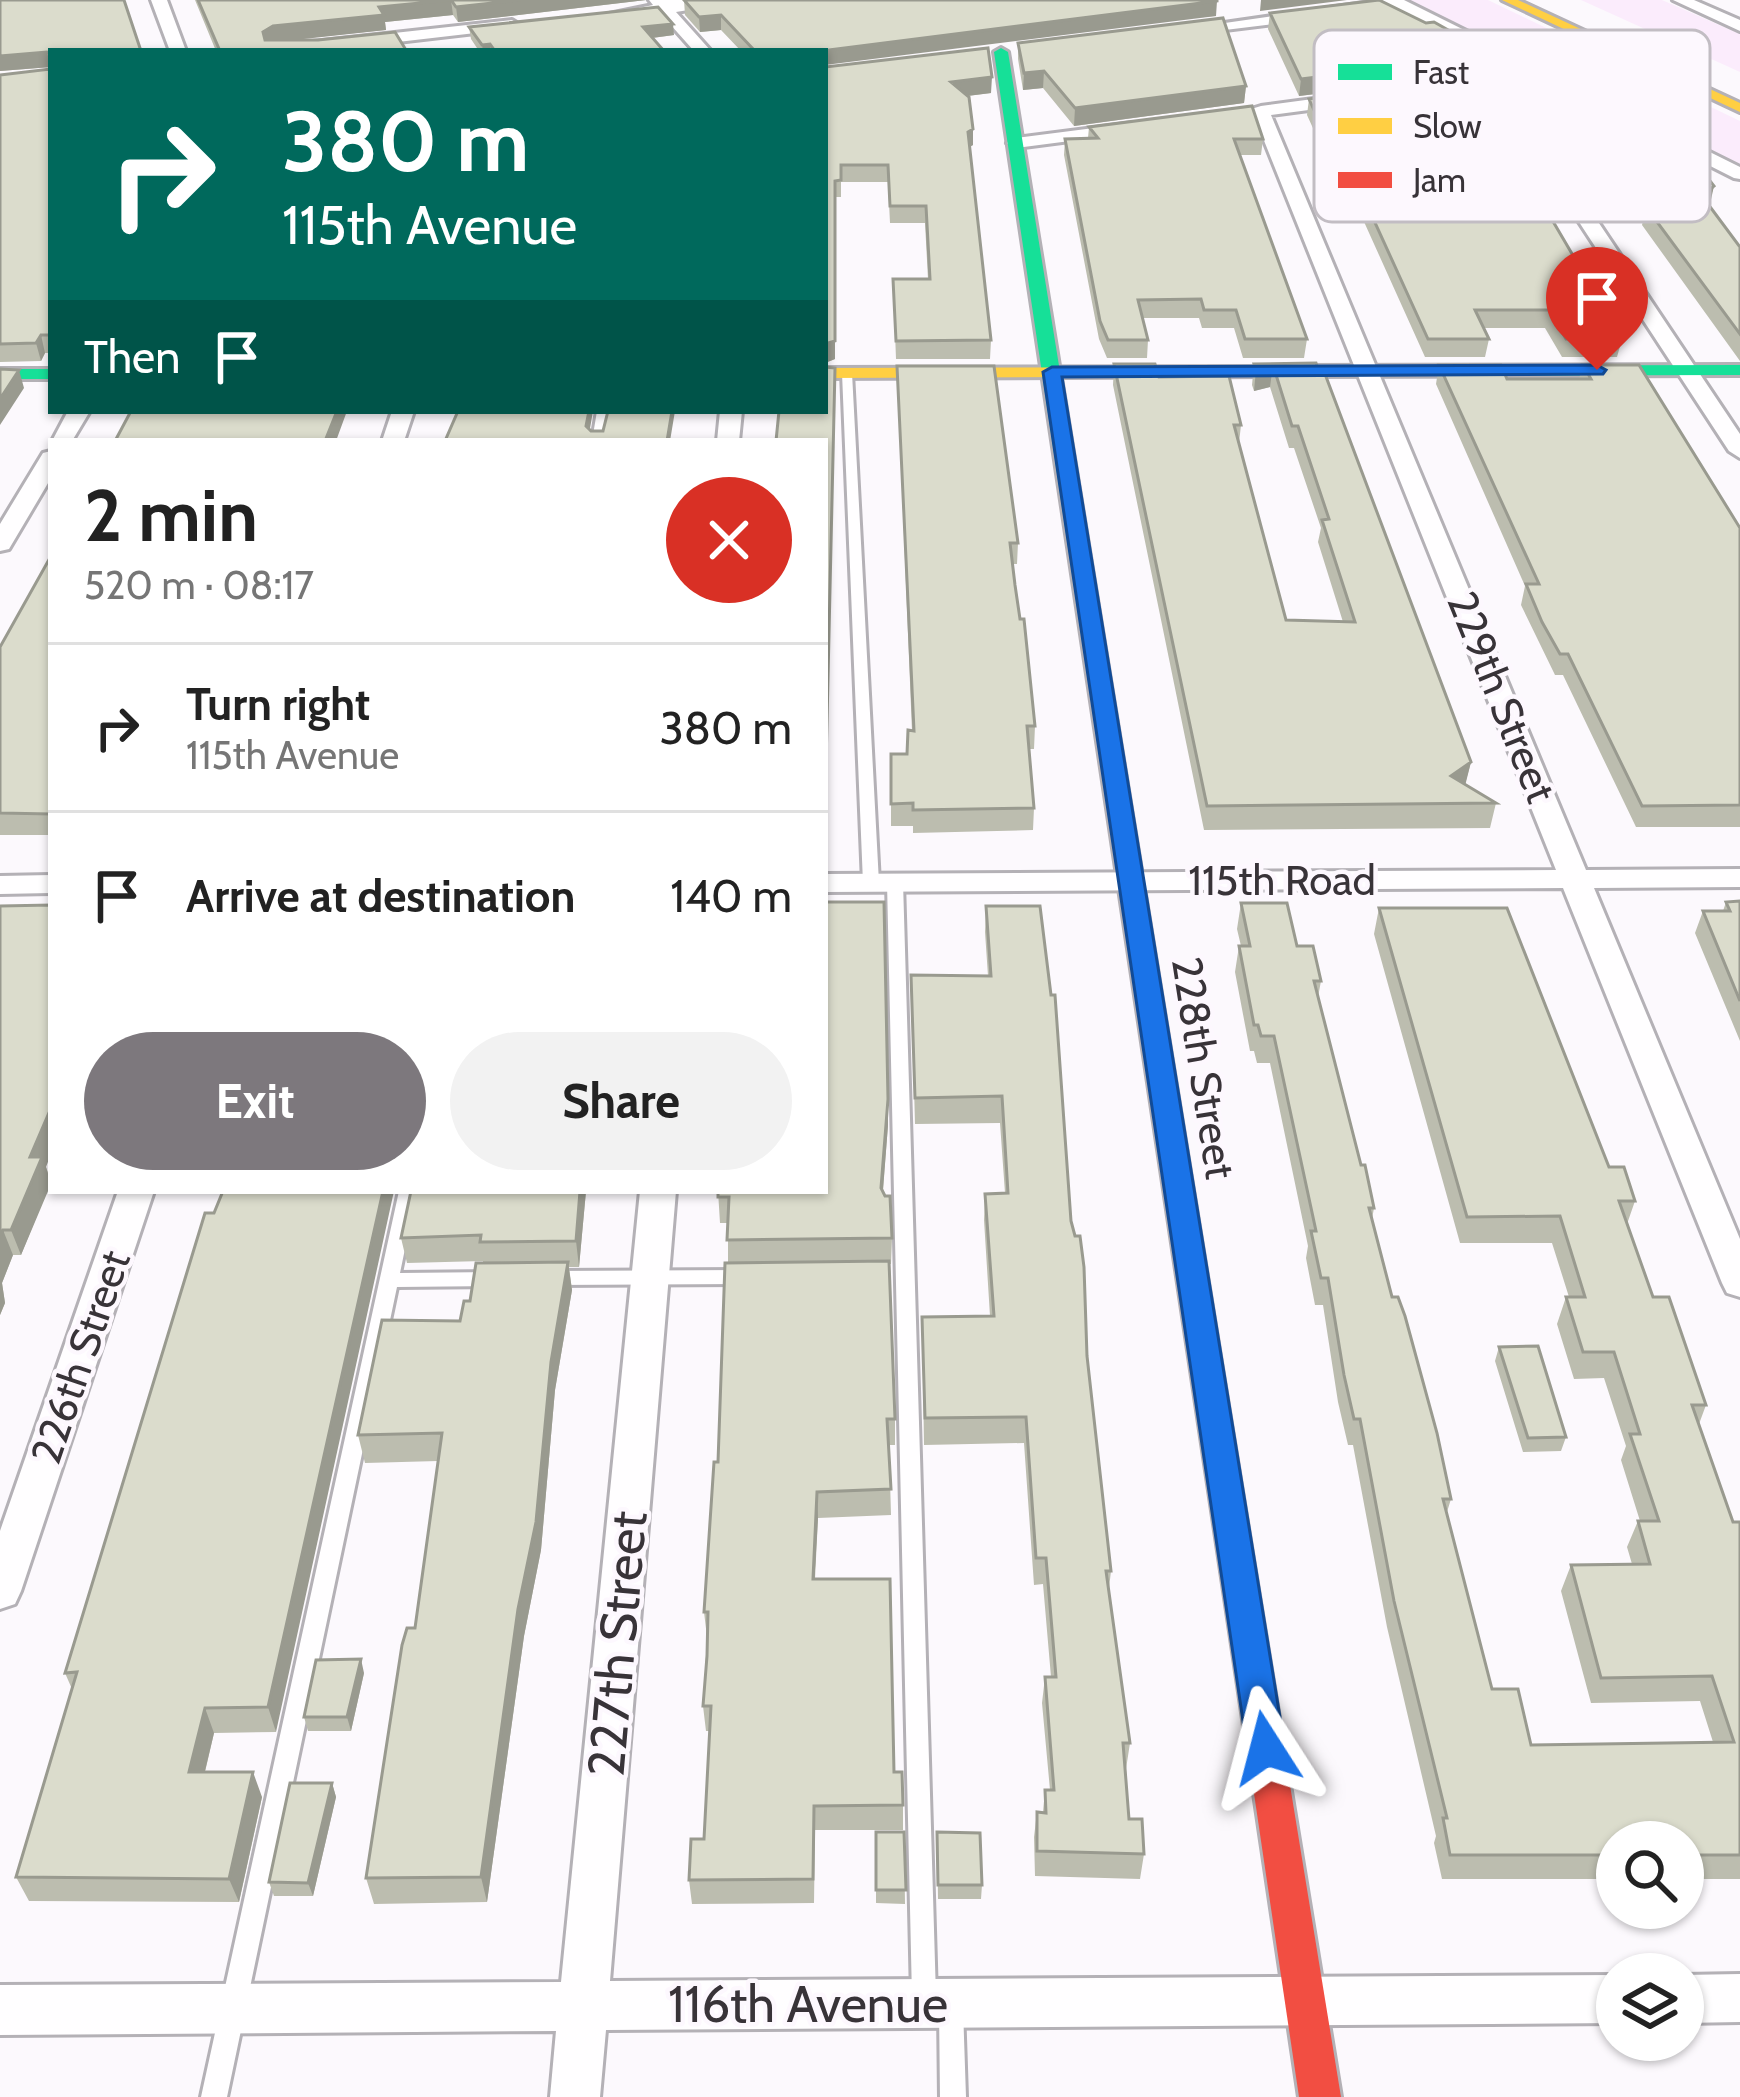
<!DOCTYPE html>
<meta charset="utf-8">
<style>
body{margin:0;font-family:Cabin,sans-serif;background:#f2f2f2;color:#222;height:100vh;display:flex;flex-direction:column;font-size:45px;white-space:nowrap}
*{box-sizing:border-box;margin:0}
p{font-size:39px;color:#767676}
.icon{flex:none;width:66px;height:66px;fill:none;stroke:currentColor;stroke-width:2;stroke-linecap:round;stroke-linejoin:round}
.map{position:relative;flex:1;overflow:hidden}
.drawer{position:absolute;left:48px;top:438px;width:780px;height:756px;display:flex;flex-direction:column;background:#fff;border-radius:0px;box-shadow:0 3px 9px #0004}
.drawer>*{flex:none}
.top-card{position:absolute;left:48px;top:48px;width:780px;height:366px;border-radius:0px;box-shadow:0 3px 9px #0004;background:#00695c;color:#fff;overflow:hidden}
.fabs{position:absolute;left:1596px;top:1821px;display:grid;gap:24px}
.fabs a{display:grid;place-items:center;width:108px;height:108px;border-radius:50%;background:#fff;box-shadow:0 3px 9px #0004;font-size:60px}
.pin{position:absolute;display:grid;place-items:center;width:102px;height:102px;color:#fff;margin:-123px -51px;border-radius:50% 50% 50% 0;rotate:-45deg;box-shadow:0 0 12px #0007}
.pin .icon{rotate:45deg}
.me{position:absolute;width:132px;margin:-66px;rotate:351deg;stroke-linejoin:round;filter:drop-shadow(0 0 9px #0008)}
.turn{display:flex;align-items:center;gap:42px;height:252px;padding:0 36px;font-size:54px}
.turn .icon{width:156px;height:156px;stroke-width:2.5}
.turn b{display:block;font-size:84px;line-height:102px}
.then{display:flex;align-items:center;height:114px;padding:0 36px;background:#0003;gap:24px;font-size:45px}
.round{display:grid;place-items:center;flex:none;width:126px;height:126px;border-radius:63px;background:#f2f2f2}
.overview{display:flex;align-items:center;justify-content:space-between;height:204px;padding:0 36px}
h1{font-size:72px;font-weight:800;line-height:90px}
.primary-button{display:flex;gap:24px;margin-top:auto;padding:24px 36px}
.primary-button a{flex:1;height:138px;border-radius:72px;background:#7d787d;color:#fff;font-size:48px;font-weight:800;line-height:138px;text-align:center}
.primary-button a+a{background:#f2f2f2;color:#222}
ul{padding:0;list-style:none}
li{display:flex;align-items:center;gap:36px;height:168px;padding:0 36px;border-top:3px solid #e0e0e0}
li div{flex:1}
li b{display:block;font-size:45px}
li em{font-style:normal}
.map>svg:first-child{display:block}
.green{fill:#fbecfc}
.lines{fill:none;stroke-linecap:round;stroke-linejoin:round}
.lane-casing{stroke:#b4b1b6;stroke-width:6}
.street-casing{stroke:#b4b1b6;stroke-width:6}
.fast-casing{stroke:#b4b1b6;stroke-width:6}
.slow-casing{stroke:#b4b1b6;stroke-width:6}
.jam-casing{stroke:#b4b1b6;stroke-width:6}
.lane{fill:#fffeff;fill-rule:evenodd}
.street{fill:#fffeff;fill-rule:evenodd}
.fast{fill:#16e098;fill-rule:evenodd}
.slow{fill:#ffcf43;fill-rule:evenodd}
.jam{fill:#f24e42;fill-rule:evenodd}
.wall{fill:#bcbdaf}
.shaded-wall{fill:#999a8f}
.building{fill:#dbdccc;stroke:#999a8f;stroke-width:3}
.route{fill:#1a73e8;stroke:#114b97;stroke-width:3}
.labels{text-anchor:middle;dominant-baseline:central;stroke-width:9;stroke-linejoin:round;paint-order:stroke}
.street-label{font-size:42px;fill:#383338;stroke:#fdf8fe}
.near-street-label{font-size:51px;fill:#383338;stroke:#fdf8fe}
.key{fill:#fdf8fe;stroke:#c2bdc3;stroke-width:3}
.key-label{font-size:33px;fill:#383338}
</style>
<div class="map">
<svg width="1740" height="2097" viewBox="0 0 1740 2097">
<rect width="100%" height="100%" fill="#fcf9fd"/>
<path class="green" d="M1406,0H1488L1740,121V165Z
M1581,0H1662L1740,34V72Z"/>
<g class="lines">
<defs>
<path id="lane" d="M847,370L852,373L879,883L871,888L863,883L842,373Z
M597,411H609L604,441H592Z
M895,877L903,882L936,1997L933,2006L924,2009L915,2006L912,1997L887,882Z
M399,1191H417L400,1273L496,1272L503,1274L505,1279L503,1284L496,1286L397,1287L227,2097H201Z
M742,1270L749,1272L751,1277L749,1282L742,1284L552,1285L545,1283L543,1278L545,1273L552,1271Z
M951,1996L960,1999L963,2008L966,2097H940L939,2008L942,1999Z"/>
<path id="street" d="M151,0H167L186,51H170Z
M649,0H750L676,12L711,51H694L661,14L617,19L609,14L653,5Z
M1384,0H1404L1740,167V179L1734,178L1538,79L1506,84L1740,434V458L1729,451L1490,86L1271,115L1586,870L1740,869V887L1594,888L1740,1239V1297L1727,1293L1722,1283L1563,888L825,892V874L1556,870L1255,118L1235,114L1261,106L1522,71L1398,9L1184,35L1176,30Z
M1673,0H1694L1740,20V31Z
M512,20L520,25L518,28L320,51H268L276,46Z
M1133,123L1142,128L1139,132L1016,148L1007,143L1016,138Z
M68,411H90L72,441L51,443Z
M392,411H414L404,441H382Z
M720,411H742L739,441H717Z
M51,451V478L9,549L0,551V524L43,453Z
M51,875V893L0,894V876Z
M118,1191H154L21,1591L15,1604L0,1609V1531Z
M640,1191H676L610,1981L1617,1975V2023L606,2030L600,2097H550L556,2031L0,2035V1985L561,1982Z
M1740,1974V2022L1683,2023V1975Z"/>
<path id="fast" d="M1001,48L1008,52L1255,1571L1250,1581L1238,1586L1226,1581L1221,1571L994,52Z
M1740,365V375L1297,376L1288,371L1297,366Z
M0,369H51V379H0Z"/>
<path id="slow" d="M1502,0H1518L1740,103V112Z
M1303,367V375L1297,376L825,378V368Z"/>
<path id="jam" d="M1238,1556L1250,1561L1255,1571L1341,2097H1299L1221,1571L1226,1561Z"/>
</defs>
<use href="#lane" class="lane-casing"/>
<use href="#street" class="street-casing"/>
<use href="#fast" class="fast-casing"/>
<use href="#slow" class="slow-casing"/>
<use href="#jam" class="jam-casing"/>
<use href="#lane" class="lane"/>
<use href="#street" class="street"/>
<use href="#fast" class="fast"/>
<use href="#slow" class="slow"/>
<use href="#jam" class="jam"/>
</g>
<path class="wall" d="M0,0L51,51V353H45L41,361L0,362V75L51,69V67L0,71Z
M195,0H646L458,22L453,15L385,22L386,30L287,40L406,51H216Z
M684,0L1216,16L825,51H741L721,30L700,32L685,15Z
M1270,13L1479,66L1349,84L1348,90L1299,96L1268,29Z
M469,27L674,35L652,38L664,51H479L471,39Z
M1018,43L1246,86L1244,103L1074,126L1043,88L1023,90L1018,59Z
M825,67L991,93L967,96L973,145L970,147L991,340L990,359H896L893,279H928L925,223H890L888,182H841V197H835V359L825,363Z
M1309,99L1352,102L1511,160L1622,339L1617,357H1562L1545,328H1484L1489,339L1485,357H1425L1333,153L1327,140L1317,137L1307,115Z
M1089,127L1263,139L1261,155H1240L1307,339L1304,358H1243L1234,328H1202L1199,318H1143L1148,340L1147,358H1107L1099,339L1064,155L1065,139L1088,138Z
M1609,142L1714,186L1708,205L1740,247V361L1642,225L1644,217L1605,159Z
M1316,363L1471,762L1465,784L1496,803L1490,828L1204,830L1113,385L1114,364L1159,377L1241,425L1239,443L1286,620L1343,622L1318,542L1321,528L1294,448H1289L1270,387L1254,391L1252,385L1254,364Z
M1439,365L1507,379H1579L1583,365L1740,528V827H1636L1563,675H1555L1521,605L1525,586L1436,384Z
M897,366L1018,543L1017,564H1013L1035,726L1034,749H1029L1034,808L1033,830L913,833V826H891V754H907L912,731Z
M51,556V835H0V647Z
M1740,901V1041L1695,933L1703,911H1723L1726,902Z
M1241,903L1297,946L1321,981L1318,997L1361,1165L1374,1208L1372,1219L1392,1297L1451,1499L1447,1512L1492,1689L1531,1745L1713,1742L1700,1701L1591,1703L1561,1591L1571,1565L1632,1564L1627,1547L1638,1521H1640L1621,1460L1626,1446L1604,1378L1574,1379L1557,1324L1566,1297H1569L1552,1243H1460L1374,934L1379,908L1609,1167L1635,1201L1627,1224L1653,1297L1706,1405L1699,1424L1733,1522H1740V1879H1683V1842H1617V1879H1442L1434,1843L1436,1836L1387,1627L1353,1445H1348L1338,1402L1323,1305H1315L1306,1258L1308,1246L1270,1063H1257L1254,1051H1250L1235,972L1239,946H1241L1237,929Z
M0,906L46,1167L51,1181L21,1255H13L2,1283L5,1303L0,1315Z
M986,906L1071,1221L1111,1571L1109,1588L1130,1743L1126,1769L1129,1819L1144,1854L1140,1879L1035,1876L1034,1837L1037,1812H1043L1045,1790H1050L1042,1703L1045,1677H1051L1043,1584L1034,1585L1024,1443L924,1445L922,1317L990,1316L984,1220L985,1194L1005,1193L1000,1123L915,1124L911,975L988,976L985,932Z
M888,1125L883,1191L892,1238L891,1264H890L895,1419V1445H889L891,1515L818,1518L815,1579L894,1772L903,1805V1830H815L814,1903L692,1904L689,1880L704,1839L710,1731H706L703,1706L707,1637L704,1612L718,1462L728,1263V1223H720L718,1191Z
M411,1191H586L579,1267H569L572,1290L555,1390L541,1550L524,1636L487,1902L374,1904L366,1878L415,1628L438,1461L365,1463L358,1435L460,1321L470,1301L483,1263V1261L407,1263L401,1238Z
M205,1213L276,1732L214,1733L205,1772L262,1797L239,1902L29,1901L16,1877L72,1689L65,1673Z
M1499,1347L1566,1437L1561,1451L1523,1452L1495,1361Z
M364,1673L351,1731H308L304,1717Z
M332,1783L336,1797L313,1896H274L269,1882Z
M876,1832H904L905,1904L876,1903Z
M937,1832L982,1885L981,1899H938Z"/>
<path class="shaded-wall" d="M451,0L453,15L385,22L386,30L276,42L266,47L263,32L273,26L379,7Z
M520,0H646L458,22L456,7Z
M1261,0H1347L1260,11Z
M1217,1L1216,16L825,65V51H821Z
M721,15V30L700,32L699,17Z
M673,24L674,35L644,39L643,27Z
M490,44L491,51H483L482,45Z
M1482,49L1479,66L1349,84L1348,90L1299,96L1301,79L1350,67Z
M47,52L51,67L0,71V56Z
M1044,71L1043,88L1023,90L1024,73Z
M992,77L991,93L951,98V82Z
M1246,86L1244,103L1074,126L1075,108Z
M973,129V145L967,148L968,132Z
M835,181V359L825,363V344Z
M1714,186L1710,204L1697,214L1702,196Z
M41,335L45,353L41,361L36,343Z
M1273,365L1270,387L1254,391L1256,370Z
M19,370L24,388L0,425V399Z
M337,411H347L336,441H325Z
M589,411H593L588,440L586,426Z
M672,411H675L670,441H667Z
M1471,762L1465,786L1451,776Z
M888,1099V1125L881,1214V1188Z
M51,1108V1154L46,1167L51,1184L21,1255L11,1230L30,1157Z
M383,1191H394L276,1732L268,1707Z
M580,1191H586L579,1267L576,1241Z
M3,1230L13,1255L2,1283L5,1303L0,1315V1238Z
M568,1262L572,1290L555,1390L541,1550L524,1636L487,1902L481,1877L551,1362Z
M817,1492L818,1518L813,1605V1579Z
M361,1659L364,1673L351,1731L347,1717Z
M205,1708L214,1733L199,1796L189,1772Z
M253,1772L262,1797L239,1902L229,1879Z
M332,1783L336,1797L313,1896L308,1883Z"/>
<path class="building" d="M0,0H124L141,51H51V55L47,52L0,56Z
M198,0H520L456,7L451,0L379,7L384,15L273,26L263,32L265,40H318L395,32L406,50L399,51H220Z
M684,0H1217V1L821,51H755L721,15L699,17Z
M1379,0L1426,23L1434,22L1482,49L1350,67V73L1301,79L1270,13Z
M658,7L673,24L643,27L664,51H495L490,44L482,45L469,27Z
M1223,18L1246,86L1075,108L1044,71L1024,73L1018,43Z
M988,48L992,77L951,82L969,97L973,129L968,132L991,340L896,341L893,279H930L926,206H890L888,165H841V180L835,181V341L825,344V67Z
M51,66V335H41L36,343L0,344V75L51,69Z
M1351,93L1352,102L1476,101L1511,160H1517L1622,339H1566L1549,310H1475L1489,339H1428L1336,137L1329,124L1319,121L1309,99Z
M1252,106L1263,139H1234L1307,339H1245L1236,310H1204L1201,299L1138,300L1148,340H1108L1100,321L1065,139L1098,138L1089,127Z
M1609,142H1662L1690,155L1714,186L1702,196L1740,247V334L1646,207H1654Z
M1316,363L1320,374H1325L1471,762L1451,776L1496,803L1207,806L1114,364H1155L1159,377L1229,376L1241,425H1234L1286,620L1355,622L1322,520L1329,519L1298,426H1292L1273,365L1256,370L1254,364Z
M1439,365H1501L1507,379H1591L1583,365H1639L1740,528V805L1642,806L1568,654H1560L1542,622L1526,584H1539Z
M897,366H994L1018,543H1010L1015,585L1020,619H1024L1035,726H1027L1034,808L913,810V803L891,804V754H907L908,730L914,731Z
M825,367L835,368L825,810V441H776L779,411H825Z
M0,369L19,370L0,399Z
M131,411H337L325,441H115Z
M458,411H589L586,426L591,431H603L608,411H672L667,441H445Z
M51,556V814L0,813V647Z
M1740,901V1001L1703,911H1730L1726,902Z
M825,902H884L888,1099L881,1188L885,1196H890L892,1238L727,1240L729,1197H718V1191H825Z
M1241,903H1287L1297,946H1313L1321,981H1314L1361,1165H1365L1374,1208H1369L1392,1297H1398L1405,1316L1437,1433L1451,1499H1443L1492,1689H1518L1531,1745L1734,1742L1712,1676L1601,1678L1571,1565L1650,1564L1638,1521H1659L1630,1434H1640L1614,1352H1583L1566,1297H1585L1560,1216L1467,1217L1379,908H1507L1609,1167H1624L1635,1201H1619L1653,1297H1669L1706,1405H1692L1733,1522H1740V1855H1683V1842H1617V1855H1450L1443,1818H1447L1394,1601L1360,1419H1354L1344,1375L1328,1278H1321L1311,1231H1316L1274,1036H1261L1258,1025H1254L1239,946H1250Z
M51,905V1108L30,1157H42L11,1230H3L0,1238V906Z
M986,906H1040L1051,995H1055L1071,1221L1075,1236H1080L1084,1267L1087,1356L1111,1571H1106L1130,1743H1123L1129,1819H1142L1144,1854L1037,1851V1812L1046,1813L1045,1790H1054L1045,1677H1056L1046,1558H1036L1026,1417L925,1418L922,1317L994,1316L985,1194L1008,1193L1002,1096L915,1098L911,975L991,976Z
M223,1191H383L268,1707L205,1708L189,1772H253L229,1879L16,1877L77,1672L65,1673L205,1213H214Z
M411,1191H580L576,1241L480,1242L481,1235L401,1238Z
M889,1261L895,1419H887L891,1489L817,1492L813,1579H890L894,1772H902L903,1805L814,1806L813,1879L689,1880L691,1839H704L711,1706H703L707,1656L708,1612H704L714,1462H718L725,1263Z
M568,1262L551,1362L536,1522L518,1609L481,1877L366,1878L402,1645L407,1628H415L442,1433L358,1435L382,1320L460,1321L464,1301H470L476,1263Z
M1538,1346L1566,1437L1528,1438L1499,1347Z
M361,1659L347,1717H304L316,1660Z
M290,1783H332L308,1883L269,1882Z
M876,1832H904L906,1890H876Z
M937,1832L980,1833L982,1885H938Z"/>
<path class="route" d="M1597,365L1606,370L1603,374L1062,377L1285,1748L1279,1760L1266,1765L1253,1760L1247,1748L1043,372L1052,367Z"/>
<g class="labels">
<g class="street-label">
<text transform="translate(1502 697) rotate(68)">229th Street</text>
<text x="1282" y="880">115th Road</text>
<text transform="translate(1204 1068) rotate(81)">228th Street</text>
<text transform="translate(80 1357) rotate(-71)">226th Street</text>
</g>
<g class="near-street-label">
<text transform="translate(617 1644) rotate(-85)">227th Street</text>
<text x="808" y="2004">116th Avenue</text>
</g>
</g>
<rect x="1314" y="30" width="396" height="192" rx="18" class="key"/>
<rect x="1338" y="64" width="54" height="16" fill="#16e098"/>
<rect x="1338" y="118" width="54" height="16" fill="#ffcf43"/>
<rect x="1338" y="172" width="54" height="16" fill="#f24e42"/>
<g class="key-label">
<text x="1413" y="84">Fast</text>
<text x="1413" y="138">Slow</text>
<text x="1413" y="192">Jam</text>
</g>
</svg>
<div class="fabs">
<a><svg class="icon" aria-label="search" viewBox="0 0 24 24"><circle cx="10" cy="10" r="6"/><path d="M15 15l6 6"/></svg></a>
<a><svg class="icon" aria-label="layers" viewBox="0 0 24 24"><path d="M12 4l9 5-9 5-9-5zM3 14l9 5 9-5"/></svg></a>
</div>
<div class="pin" style="left:1597px;top:370px;background:#d93025"><svg class="icon" aria-label="arrive" viewBox="0 0 24 24"><path d="M6 21V4h12l-3 4 3 4H6"/></svg></div>
<svg class="me" style="left:1266px;top:1748px" viewBox="-20 -20 40 40"><path d="M0-17L14 15 0 8-14 15z" fill="#1a73e8" stroke="#fff" stroke-width="4"/></svg>
<div class="top-card">
<div class="turn"><svg class="icon" aria-label="right" viewBox="0 0 24 24"><path d="M7 20v-9h11M14 6l5 5-5 5"/></svg><div><b>380 m</b>115th Avenue</div></div>
<div class="then">Then<svg class="icon" aria-label="arrive" viewBox="0 0 24 24"><path d="M6 21V4h12l-3 4 3 4H6"/></svg></div>
</div>
<section class="drawer">
<div class="overview"><div><h1>2 min</h1><p>520 m · 08:17</p></div><a class="round" style="background:#d93025;color:#fff"><svg class="icon" aria-label="close" viewBox="0 0 24 24"><path d="M6 6l12 12M18 6L6 18"/></svg></a></div>
<ul>
<li><svg class="icon" aria-label="right" viewBox="0 0 24 24"><path d="M7 20v-9h11M14 6l5 5-5 5"/></svg><div><b>Turn right</b><p>115th Avenue</p></div><em>380 m</em></li>
<li><svg class="icon" aria-label="arrive" viewBox="0 0 24 24"><path d="M6 21V4h12l-3 4 3 4H6"/></svg><div><b>Arrive at destination</b></div><em>140 m</em></li>
</ul>
<div class="primary-button"><a>Exit</a><a>Share</a></div>
</section>
</div>
